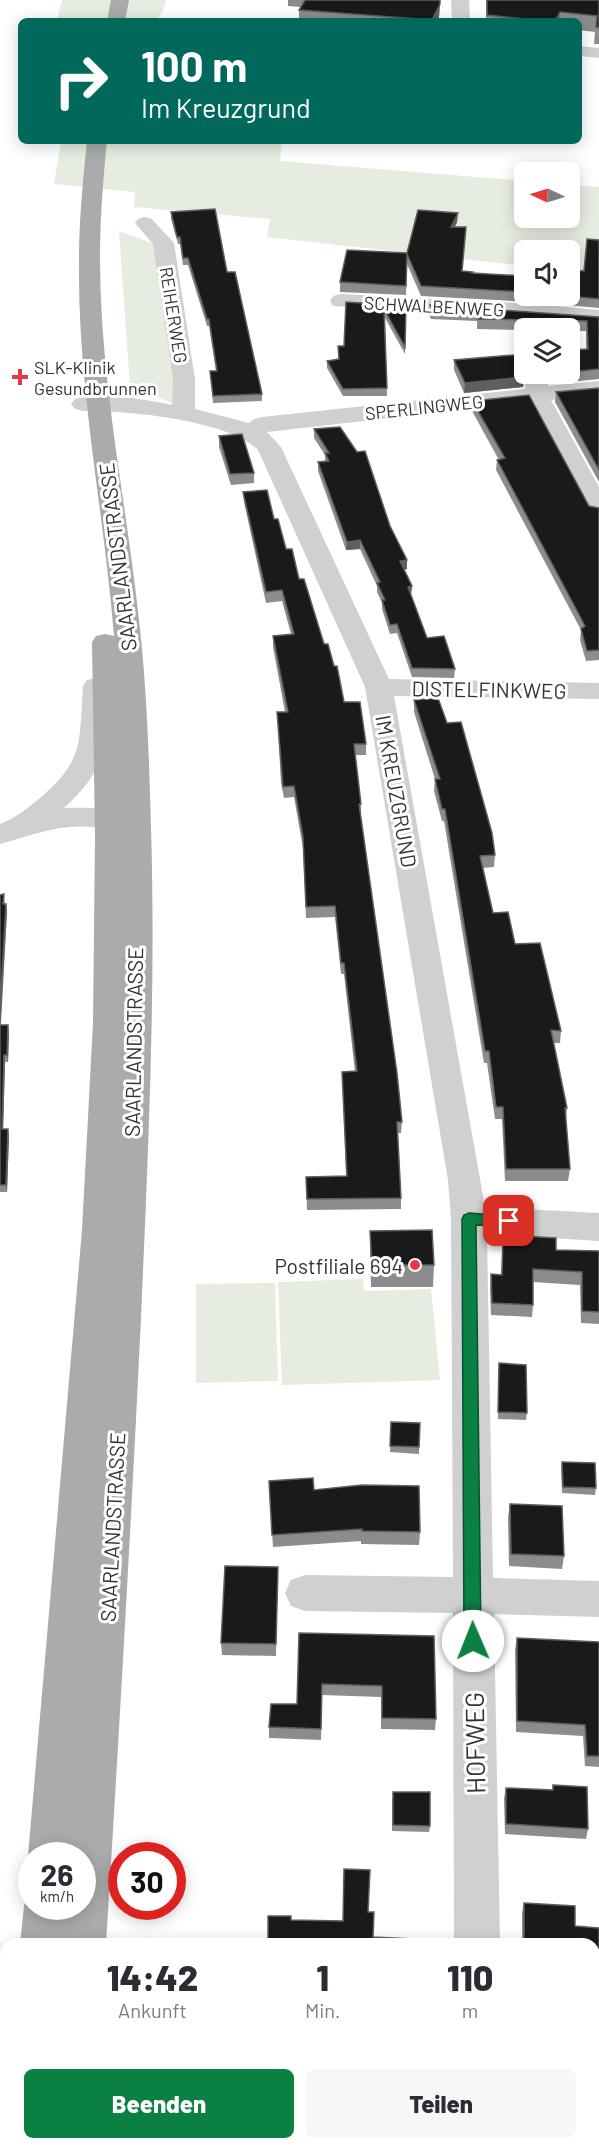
<!DOCTYPE html>
<html lang="de">
<style>
body{margin:0;font-family:Barlow,sans-serif;background:#f7f7f7;color:#2b2b33;height:100vh;display:flex;flex-direction:column;font-size:22px;white-space:nowrap}
*{box-sizing:border-box;margin:0}
p{font-size:20px;color:#7c7c81}
.icon{flex:none;width:33px;height:33px;fill:none;stroke:currentColor;stroke-width:2;stroke-linecap:round;stroke-linejoin:round}
.map{position:relative;flex:1;overflow:hidden}
.sheet{position:absolute;left:0px;top:1938px;width:600px;height:212px;display:flex;flex-direction:column;background:#fff;border-radius:18px 18px 0 0;box-shadow:0 3px 15px #0003}
.sheet>*{flex:none}
.top-card{position:absolute;left:18px;top:18px;width:564px;height:126px;border-radius:9px;box-shadow:0 3px 15px #0003;background:#00695c;color:#fff;overflow:hidden}
.needle{width:39px;rotate:274deg}
.tools{position:absolute;left:514px;top:162px;display:grid;gap:12px}
.tools a{display:grid;place-items:center;width:66px;height:66px;border-radius:9px;background:#fff;box-shadow:0 3px 15px #0003;font-size:30px}
.speed{position:absolute;left:18px;top:1842px;display:flex;gap:12px;font-size:30px;font-weight:700;text-align:center}
.speed>*{display:grid;place-content:center;width:78px;height:78px;border-radius:50%;background:#fff;box-shadow:0 3px 15px #0003;line-height:1}
.speed small{font-size:15px;font-weight:400}
.speed .limit{border:9px solid #d22;background:#fff;color:#111}
.pin{position:absolute;display:grid;place-items:center;width:51px;height:51px;color:#fff;margin:-26px;border-radius:12px;box-shadow:0 3px 9px #0006}
.me{position:absolute;width:66px;margin:-33px;rotate:359deg;stroke-linejoin:round;filter:drop-shadow(0 0 4px #0008)}
.turn{display:flex;align-items:center;gap:21px;height:126px;padding:0 24px;font-size:27px}
.turn .icon{width:78px;height:78px;stroke-width:2.5}
.turn b{display:block;font-size:42px;line-height:51px}
.eta{display:flex;justify-content:space-evenly;align-items:center;height:102px;text-align:center}
.eta b{font-size:36px;font-weight:800;line-height:42px}
.cta{display:flex;gap:12px;margin-top:auto;padding:12px 24px}
.cta a{flex:1;height:69px;border-radius:9px;background:#0b8043;color:#fff;font-size:24px;font-weight:800;line-height:69px;text-align:center}
.cta a+a{background:#f7f7f7;color:#2b2b33}
.map>svg:first-child{display:block}
.green{fill:#e6ecdf}
.lines{fill:none;stroke-linecap:round;stroke-linejoin:round}
.minor{fill:#d0d0d0;fill-rule:evenodd}
.primary{fill:#ababab;fill-rule:evenodd}
.wall{fill:#8c8c8c}
.shaded-wall{fill:#5f5f5f}
.building{fill:#1a1a1a;stroke:#5f5f5f;stroke-width:1.5}
.route{fill:#0b8043;stroke:#07532c;stroke-width:1.5}
.poi-dot{fill:#e63946;stroke:#fff;stroke-width:2}
.labels{text-anchor:middle;dominant-baseline:central;stroke-width:6;stroke-linejoin:round;paint-order:stroke}
.far-street-label{font-size:18px;fill:#333;stroke:#fff}
.far-poi-label{font-size:18px;fill:#333;stroke:#fff;text-anchor:start}
.street-label{font-size:21px;fill:#333;stroke:#fff}
.poi-label{font-size:21px;fill:#333;stroke:#fff;text-anchor:end}
.near-street-label{font-size:26px;fill:#333;stroke:#fff}
</style>
<div class="map">
<svg width="599" height="2149" viewBox="0 0 599 2149">
<rect width="100%" height="100%" fill="#fff"/>
<path class="green" d="M62,0H166L163,11L158,18L179,21H57Z
M61,141H282L280,161L525,181V218H570V185L599,187V275L570,272V250H525V266L267,237L270,219L134,207L135,192L54,184Z
M119,231L160,246L177,405L130,386Z
M363,1279L364,1291L431,1289L440,1380L282,1385L278,1282Z
M275,1283L278,1381L196,1383V1284Z"/>
<g class="lines">
<path class="minor" d="M451,0H469L470,21H452Z
M579,46L599,48V58L579,56Z
M145,217L152,219L174,243L195,379V409L249,423L254,419L262,417L525,389L526,374H546L548,386L599,381V395L551,400L599,487V517L590,515L587,510L529,402L267,432L281,447L389,679L599,683V699L394,696L485,1207L599,1213V1241L487,1234L493,1578L599,1581V1617L494,1614L500,1944H454L453,1613L305,1611L291,1606L285,1593L291,1580L305,1575L453,1577L451,1219L448,1180L365,687L258,450C229,420 125,410 83,411L75,409L71,404L75,399C105,392 142,399 172,405L173,379L153,244L135,223L138,219Z
M341,294L533,304L599,310V324L333,306L330,301L333,296Z
M97,678L107,680L111,686C107,743 109,767 64,808C91,807 133,807 150,833L145,840C125,845 113,829 92,827C59,824 32,835 0,844V824C16,818 26,809 39,799C85,760 79,742 83,686L87,680Z
M594,2042H599V2090H594Z
M455,2144H503V2149H455Z"/>
<path class="primary" d="M111,0H129L125,21H107Z
M87,141H107C103,180 100,219 100,259C100,380 126,500 139,620C147,689 149,759 151,828C156,992 148,1155 141,1318C131,1527 119,1736 106,1944H20L24,1906L30,1890L32,1906H82V1856H32V1864L28,1856L82,1230L93,1023L95,835L92,642L96,636L105,634L114,636C104,511 77,386 79,259C79,220 83,180 87,141Z
M6,2134V2144H92V2149H2Z"/>
</g>
<path class="wall" d="M288,0H440L439,17L437,21H299V10L301,7L288,6Z
M486,0H599V44H594L595,32L579,30V21H486Z
M171,212L227,272L262,394V401L213,403L210,371H216L209,326H207L188,265H183L180,244H178L171,219Z
M458,213L457,222L455,227L462,271L472,273L525,276V296H570L599,240V308L533,302L421,296L407,264L406,295L340,292V282L407,253Z
M346,302L406,306L405,354L385,318L387,396H343L327,368V361L338,359V346H344Z
M430,305L599,317V379L550,384L548,374H570V350L586,349V331H570V328H525V330L477,329V321L431,319L429,315Z
M454,360L523,387L464,393L454,370Z
M599,388V482L555,402L556,392Z
M472,401L589,506L599,508V660L586,661L580,640L581,630L496,470L497,460H499L472,411Z
M314,429L390,526L407,560V569L404,570L412,586L411,595L427,638L455,669L454,678L412,677L397,633L390,634L382,609V603L377,592V586L360,549L346,550L318,471V462H325V455L314,438Z
M219,436L254,473V483L231,485L219,447Z
M243,492L274,519L334,666L344,702L366,744V755H355L361,804V816L402,1122L401,1133H398L401,1198V1209L307,1210L306,1177H346L342,1072H355L344,974H341L335,917L306,918L303,848L294,797L284,798L281,783L277,712H285L273,647V636L291,634L282,601L266,603L244,502Z
M414,700L495,855L494,867L483,868L493,913L515,944L561,1031L560,1043H553L567,1108L566,1120L570,1169L568,1181H505L502,1119H495L487,1063H484L444,821H442L434,791L435,779L414,712Z
M4,894L5,904L7,911L1,1025L9,1032L8,1062H5L3,1129H8L9,1136L7,1192H0V895Z
M370,1231L434,1265L433,1287H371L370,1253Z
M503,1235L556,1250L599,1251V1324L581,1323L580,1285L533,1282V1305L532,1317L491,1315L490,1287L491,1274L501,1275Z
M499,1363L527,1413L526,1420L498,1419Z
M391,1422L420,1423L419,1454L390,1452Z
M562,1462L596,1488L595,1495L562,1493L561,1468Z
M269,1481L314,1490L420,1532L419,1545L361,1544V1541L273,1547Z
M510,1504L564,1556L562,1569L509,1566L508,1517Z
M278,1567L276,1656L222,1655L221,1643Z
M299,1633L436,1719L435,1730L381,1729V1697L322,1695L321,1740L269,1738V1727L297,1704Z
M517,1638L599,1642V1767L585,1766L583,1736L516,1732L515,1649Z
M553,1785L588,1829L586,1839L505,1834L504,1798L506,1788L552,1790Z
M392,1798L430,1826L429,1832L392,1831Z
M524,1903L575,1926L599,1928V2030H594V1944H522V1913Z
M169,2144H214V2148L169,2146Z"/>
<path class="shaded-wall" d="M440,4L439,17L437,21H432Z
M560,12L559,21H555Z
M458,213L457,222L450,236L451,227Z
M525,371L526,374L523,387L464,393L465,383Z
M360,540V549L346,550L347,542Z
M407,560V569L399,570L400,561Z
M412,586L411,595L407,596L408,587Z
M6,904L7,911L0,1032V1011Z
M8,1025L9,1032L8,1062L7,1055Z
M4,1055L5,1062L3,1136L2,1129Z
M8,1129L9,1136L7,1192L6,1185Z"/>
<path class="building" d="M305,0H440V4L432,20L299,10Z
M487,0H599V28L596,27L597,16L560,12L555,21H544L487,15Z
M215,209L227,272H235L262,394L213,396L210,371H217L209,319H207L188,258H183L180,237H177L171,212Z
M418,210L458,213L451,227H466L462,271L473,272L472,273L525,276V292L421,286L407,254L406,286L340,282L347,250L407,253Z
M587,239L599,240V299L568,296H570V270L584,271Z
M346,302L406,306L405,347L384,309L387,388L343,389L327,361L339,359L338,346H344Z
M430,305L599,317V369L570,372V350L588,349L587,321L477,319L478,311L432,310Z
M525,354V371L524,377L465,383L454,360Z
M599,388V470L556,392Z
M529,395L589,506L599,508V650L587,651L581,629L585,626L497,460L505,458L472,401Z
M340,427L357,452L365,451L390,526L407,560L400,561L412,586L408,587L427,638L444,636L455,669L412,668L397,624L390,625L382,600H385L377,583L380,582L360,540L347,542L318,462L329,461L325,453H329L314,429Z
M242,434L254,473L230,474L219,436Z
M267,490L274,519H278L286,549H292L299,579H304L324,644H328L334,666H337L344,702H360L366,744H354L361,804H359L397,1073L402,1122H397L401,1198L307,1199L306,1177L347,1176L342,1072L357,1071L344,963H341L335,906L306,907L303,837L294,786L283,787L277,712H288L273,636L294,634L282,590L266,592L243,492Z
M438,698L447,723L461,722L492,833L495,855L480,856L493,913L508,912L515,944L540,943L561,1031L551,1030L567,1108H565L570,1169H506L503,1107H496L489,1051H485L445,809H442L435,779H440L414,700Z
M4,894L3,904H6L0,1011V895Z
M0,1025H8L7,1055H4L2,1129H8L6,1185H0Z
M432,1230L434,1265H372L370,1231Z
M503,1235L556,1238V1250L599,1251V1312L582,1311V1272L533,1269V1305L492,1303L491,1274L502,1275Z
M499,1363L526,1365L527,1413L498,1412Z
M391,1422L420,1423L419,1447L390,1446Z
M562,1462L595,1463L596,1488L563,1487Z
M313,1478L314,1490L362,1485L419,1486L420,1532L362,1531V1529L272,1535L269,1481Z
M510,1504L562,1506L564,1556L511,1554Z
M225,1566L278,1567L276,1644L221,1643Z
M299,1633L434,1636L436,1719L382,1718V1686L322,1684L321,1729L269,1727L271,1704H297Z
M517,1638L599,1642V1756H587L585,1725L517,1721Z
M553,1785L587,1787L588,1829L506,1824V1788L553,1790Z
M393,1792H430V1826L393,1825Z
M344,1869L370,1870L368,1912H374L373,1937L413,1939V1944H268V1916H291V1920L343,1921Z
M524,1903L575,1906V1926L599,1928V2020H594V1944H524Z
M269,2144H441V2149H268Z
M526,2144H584V2149H526Z"/>
<path class="route" d="M469,1213L509,1216L514,1218L516,1221L514,1225L509,1227L476,1225L481,1641L479,1647L473,1649L467,1647L464,1641L462,1219L464,1215Z"/>
<g class="poi-dot">
<path d="M17 368h6v6h6v6h-6v6h-6v-6h-6v-6h6z"/>
<circle cx="415" cy="1265" r="6"/>
</g>
<g class="labels">
<g class="far-street-label">
<text transform="translate(434 306) rotate(3)">SCHWALBENWEG</text>
<text transform="translate(174 315) rotate(81)">REIHERWEG</text>
<text transform="translate(424 407) rotate(-6)">SPERLINGWEG</text>
</g>
<g class="far-poi-label">
<text x="34" y="367">SLK-Klinik<tspan x="34" dy="21">Gesundbrunnen</tspan></text>
</g>
<g class="street-label">
<text transform="translate(117 557) rotate(-97)">SAARLANDSTRASSE</text>
<text transform="translate(489 689) rotate(1)">DISTELFINKWEG</text>
<text transform="translate(397 791) rotate(80)">IM KREUZGRUND</text>
<text transform="translate(133 1042) rotate(-89)">SAARLANDSTRASSE</text>
<text transform="translate(112 1527) rotate(-87)">SAARLANDSTRASSE</text>
</g>
<g class="poi-label">
<text x="403" y="1265">Postfiliale 694</text>
</g>
<g class="near-street-label">
<text transform="translate(474 1743) rotate(-91)">HOFWEG</text>
</g>
</g>
</svg>
<div class="tools">
<a><svg class="needle" viewBox="-14 -14 28 28"><path d="M0-13l5 13h-10z" fill="#e53935"/><path d="M0 13l5-13h-10z" fill="#7c7c81"/></svg></a>
<a><svg class="icon" aria-label="sound" viewBox="0 0 24 24"><path d="M4 9h4l5-4v14l-5-4H4zM17 9q2 3 0 6"/></svg></a>
<a><svg class="icon" aria-label="layers" viewBox="0 0 24 24"><path d="M12 4l9 5-9 5-9-5zM3 14l9 5 9-5"/></svg></a>
</div>
<div class="speed"><div>26<small>km/h</small></div><div class="limit">30</div></div>
<div class="pin" style="left:509px;top:1221px;background:#d93025"><svg class="icon" aria-label="arrive" viewBox="0 0 24 24"><path d="M6 21V4h12l-3 4 3 4H6"/></svg></div>
<svg class="me" style="left:473px;top:1641px" viewBox="-20 -20 40 40"><circle r="19" fill="#fff"/><path d="M0-13L10 11 0 6-10 11z" fill="#0b8043"/></svg>
<div class="top-card">
<div class="turn"><svg class="icon" aria-label="right" viewBox="0 0 24 24"><path d="M7 20v-9h11M14 6l5 5-5 5"/></svg><div><b>100 m</b>Im Kreuzgrund</div></div>
</div>
<section class="sheet">
<div class="eta">
<div><b>14:42</b><p>Ankunft</p></div>
<div><b>1</b><p>Min.</p></div>
<div><b>110</b><p>m</p></div>
</div>
<div class="cta"><a>Beenden</a><a>Teilen</a></div>
</section>
</div>
